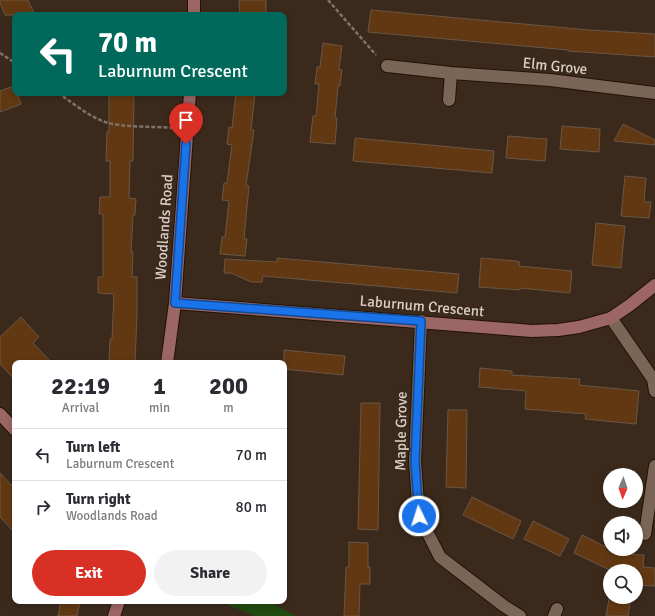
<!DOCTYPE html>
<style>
body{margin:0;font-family:Signika,sans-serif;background:#f2f2f3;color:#2b2b33;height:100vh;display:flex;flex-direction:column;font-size:15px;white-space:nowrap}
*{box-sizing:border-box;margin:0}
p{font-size:13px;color:#7c7c81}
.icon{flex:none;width:22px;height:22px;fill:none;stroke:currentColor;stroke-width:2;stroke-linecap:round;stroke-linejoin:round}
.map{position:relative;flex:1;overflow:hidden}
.details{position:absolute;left:12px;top:360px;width:275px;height:244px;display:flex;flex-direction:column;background:#fff;border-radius:8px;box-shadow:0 2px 6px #0003}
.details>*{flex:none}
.top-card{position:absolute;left:12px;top:12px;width:275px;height:84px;border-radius:8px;box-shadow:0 2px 6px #0003;background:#00695c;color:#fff;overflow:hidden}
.needle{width:26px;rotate:182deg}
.controls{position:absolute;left:603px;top:468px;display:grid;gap:8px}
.controls a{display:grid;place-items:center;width:40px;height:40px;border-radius:50%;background:#fff;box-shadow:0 2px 6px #0003;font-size:20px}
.pin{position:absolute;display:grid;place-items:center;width:34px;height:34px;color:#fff;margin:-41px -17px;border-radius:50% 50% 50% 0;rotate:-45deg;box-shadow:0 0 4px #0007}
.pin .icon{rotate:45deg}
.me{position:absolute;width:44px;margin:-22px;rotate:356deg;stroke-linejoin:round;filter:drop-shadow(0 0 3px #0008)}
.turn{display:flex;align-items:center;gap:14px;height:84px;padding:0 20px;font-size:18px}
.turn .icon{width:52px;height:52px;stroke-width:2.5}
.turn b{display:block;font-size:28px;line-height:34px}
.eta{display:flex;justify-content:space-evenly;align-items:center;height:68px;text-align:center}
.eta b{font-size:24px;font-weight:700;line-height:28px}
.cta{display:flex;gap:8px;margin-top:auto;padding:8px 20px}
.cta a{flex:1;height:46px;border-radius:24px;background:#d93025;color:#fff;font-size:16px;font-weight:700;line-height:46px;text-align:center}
.cta a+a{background:#f2f2f3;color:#2b2b33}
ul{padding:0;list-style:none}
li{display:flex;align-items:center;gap:12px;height:52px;padding:0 20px;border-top:1px solid #e1e1e2}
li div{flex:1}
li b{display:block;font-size:15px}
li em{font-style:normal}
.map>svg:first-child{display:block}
.green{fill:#224a0f}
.building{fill:#613812;stroke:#6a5647}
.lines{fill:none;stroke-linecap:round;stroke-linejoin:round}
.street-casing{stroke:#221205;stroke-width:14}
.secondary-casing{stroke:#221205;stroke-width:14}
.path{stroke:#807266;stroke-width:2.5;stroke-dasharray:4 2;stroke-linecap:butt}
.street{stroke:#7a6556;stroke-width:12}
.secondary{stroke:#9c6665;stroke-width:12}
.route-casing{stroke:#114b97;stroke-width:10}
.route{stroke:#1a73e8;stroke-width:7}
.labels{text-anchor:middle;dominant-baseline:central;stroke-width:3.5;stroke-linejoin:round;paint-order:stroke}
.street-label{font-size:15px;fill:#dacfc6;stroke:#3b2a1c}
</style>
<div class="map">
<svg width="655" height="616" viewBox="0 0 655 616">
<rect width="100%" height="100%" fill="#3b2a1c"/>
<path class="green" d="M217,601H245L249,603L269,601L295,616H256Z"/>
<path class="building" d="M0,0H28L35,15H5L0,3Z
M239,0H266V15H240Z
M371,10L589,30L655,34V57L568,51V50L368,32Z
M323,43L342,46L339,69L342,70L340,86H338L335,118H337L335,144L310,142L313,116H316L319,84H315L317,67H320Z
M14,86L15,93H17L21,104L0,112V91Z
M109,93H134L133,161H130L129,198L136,199L135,215H133L131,252H133L132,277H137V314L135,363H109L110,339H112L114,294L98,293V277H103V214H99L100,197H110V161H106L107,132H109Z
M236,93H255L251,130H254L246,185L249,186L244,239H247L245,256L220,254L222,237H225L229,201L222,200L224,183H227L232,145L227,144L229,127L232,128Z
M623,124L655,140V145L614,141Z
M562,126L600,129L599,152L560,149Z
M508,136L547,139L545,161L506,158Z
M355,138L494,151L492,173L353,161Z
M625,176L646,178L644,202H651L649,218L621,216Z
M596,223L625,226L621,268L592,265Z
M277,258L459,274L457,293L263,276L262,282H251L231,273H224L225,259L277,262Z
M481,258L515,261L520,262L519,266L572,271L570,293L520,288V290L479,287Z
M21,317L39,337L33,343L52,363H15V380L0,364V337Z
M284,350L345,356L343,375L284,369Z
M480,368L512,371V375L580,379L579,385L639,391L636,424L585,419L586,414L525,409L526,391L479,387Z
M361,403H380L378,530L358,529Z
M448,410H467L466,488L446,487Z
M0,473L15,489V533L0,517Z
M472,497L521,521L513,539L463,515Z
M533,521L569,539L560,556L524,539Z
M582,535L620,554L644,555L643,567L655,568V586L636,585V571H612L574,553Z
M349,542L368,543V567H370V584H360L359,616H344L346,567H349Z
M610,594V597H631L628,616H606Z
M61,601H80L77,616H58Z"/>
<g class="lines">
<defs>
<path id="street" d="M387,66L451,73L550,80L655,93
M449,100L451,73
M611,318L653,379L655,391
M421,321L415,462L419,516L440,557L504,606L520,616
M645,534L655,466
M554,616L557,609"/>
<path id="secondary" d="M194,0V15
M175,303L532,331L558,330L579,327L611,318L630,305L655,285
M167,363L175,303L190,93
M0,414L15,430
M114,616L119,601"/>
</defs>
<use href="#street" class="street-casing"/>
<use href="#secondary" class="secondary-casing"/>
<path class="path" d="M328,0L376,55
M0,53L15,63
M58,93C73,103 88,116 105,122C125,128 152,126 173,128"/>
<use href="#street" class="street"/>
<use href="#secondary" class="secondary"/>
</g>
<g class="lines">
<defs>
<path id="route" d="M186,144L175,303L421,321L415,462L419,516"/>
</defs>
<use href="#route" class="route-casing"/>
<use href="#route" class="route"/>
</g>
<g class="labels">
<g class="street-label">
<text transform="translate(555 66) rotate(6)">Elm Grove</text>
<text transform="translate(164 227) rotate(-86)">Woodlands Road</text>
<text transform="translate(422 306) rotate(5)">Laburnum Crescent</text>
<text transform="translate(401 431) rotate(-89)">Maple Grove</text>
</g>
</g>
</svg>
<div class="controls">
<a><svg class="needle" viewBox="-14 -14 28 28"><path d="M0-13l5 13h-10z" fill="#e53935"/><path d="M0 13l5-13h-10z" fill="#7c7c81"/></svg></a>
<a><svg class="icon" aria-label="sound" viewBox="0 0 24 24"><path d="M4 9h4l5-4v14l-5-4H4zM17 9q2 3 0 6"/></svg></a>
<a><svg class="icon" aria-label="search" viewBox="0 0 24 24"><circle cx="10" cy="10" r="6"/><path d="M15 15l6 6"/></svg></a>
</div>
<div class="pin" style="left:186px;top:144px;background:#d93025"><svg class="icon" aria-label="arrive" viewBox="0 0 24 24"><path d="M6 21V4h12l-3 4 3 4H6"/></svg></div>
<svg class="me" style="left:419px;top:516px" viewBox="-20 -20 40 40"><circle r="17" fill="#1a73e8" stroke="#fff" stroke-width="3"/><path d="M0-11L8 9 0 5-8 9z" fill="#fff"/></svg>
<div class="top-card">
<div class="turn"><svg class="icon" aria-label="left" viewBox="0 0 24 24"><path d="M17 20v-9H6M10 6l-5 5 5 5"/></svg><div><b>70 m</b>Laburnum Crescent</div></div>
</div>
<section class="details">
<div class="eta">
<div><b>22:19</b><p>Arrival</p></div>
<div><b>1</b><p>min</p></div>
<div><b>200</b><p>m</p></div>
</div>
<ul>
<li><svg class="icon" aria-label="left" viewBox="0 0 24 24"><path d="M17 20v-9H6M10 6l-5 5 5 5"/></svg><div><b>Turn left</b><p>Laburnum Crescent</p></div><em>70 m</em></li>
<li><svg class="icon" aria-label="right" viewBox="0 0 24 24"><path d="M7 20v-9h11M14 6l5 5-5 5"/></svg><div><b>Turn right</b><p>Woodlands Road</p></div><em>80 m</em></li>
</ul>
<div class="cta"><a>Exit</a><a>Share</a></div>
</section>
</div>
